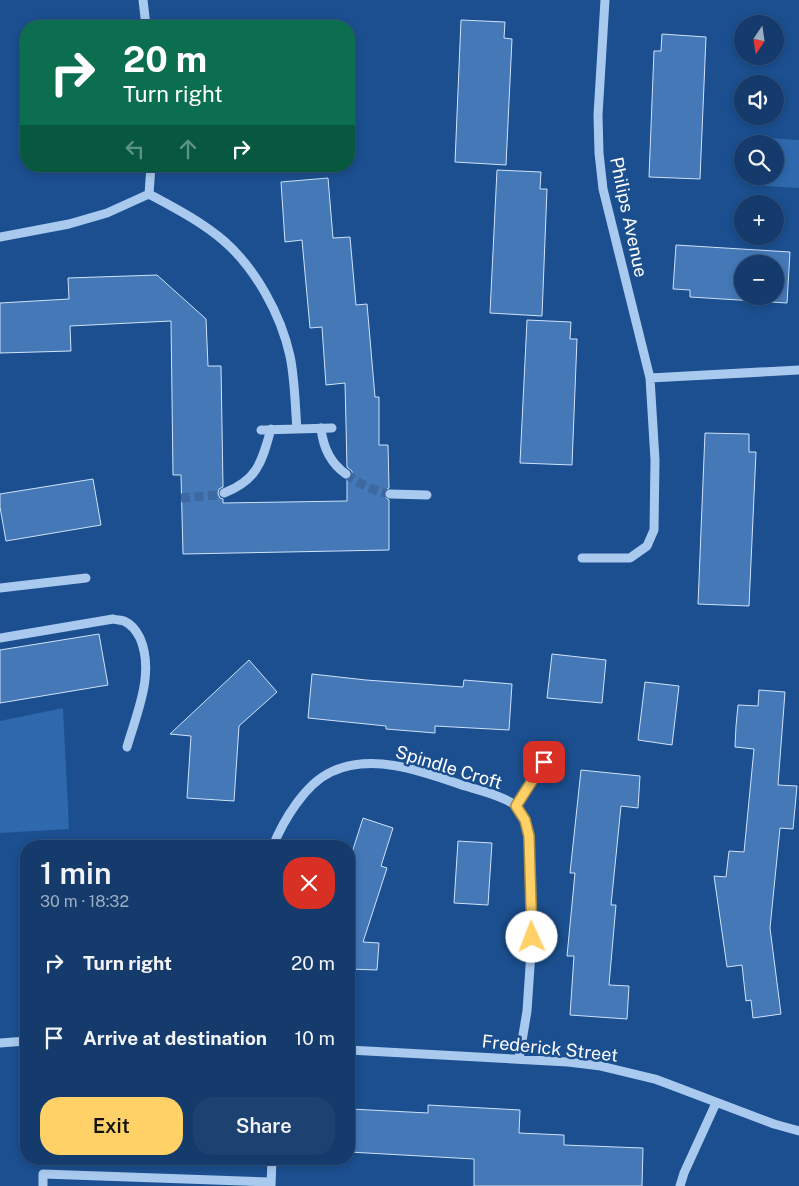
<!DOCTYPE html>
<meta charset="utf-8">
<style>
body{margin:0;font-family:"Public Sans",sans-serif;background:#1d4271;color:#f1f3f6;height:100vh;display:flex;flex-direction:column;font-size:19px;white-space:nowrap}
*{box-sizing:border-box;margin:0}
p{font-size:16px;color:#9dadc1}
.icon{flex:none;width:28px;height:28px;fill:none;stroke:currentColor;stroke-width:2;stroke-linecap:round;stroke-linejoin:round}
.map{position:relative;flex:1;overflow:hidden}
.details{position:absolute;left:20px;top:840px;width:335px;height:325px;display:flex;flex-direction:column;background:#143b6b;border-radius:20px;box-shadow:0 2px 8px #0003,0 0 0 1px #33557e}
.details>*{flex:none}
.banner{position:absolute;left:20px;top:20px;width:335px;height:152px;border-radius:20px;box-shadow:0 2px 8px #0003,0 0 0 1px #33557e;background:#0b6e4f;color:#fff;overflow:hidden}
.needle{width:32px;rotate:193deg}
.controls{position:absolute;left:734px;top:15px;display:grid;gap:10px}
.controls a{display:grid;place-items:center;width:50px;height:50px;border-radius:50%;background:#143b6b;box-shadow:0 2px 8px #0003,0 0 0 1px #33557e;font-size:25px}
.pin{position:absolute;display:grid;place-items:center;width:42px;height:42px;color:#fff;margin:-21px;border-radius:10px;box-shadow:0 2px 8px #0006}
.me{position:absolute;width:55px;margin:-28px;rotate:358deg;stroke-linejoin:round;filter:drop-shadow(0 0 4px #0008)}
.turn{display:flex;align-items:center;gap:18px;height:105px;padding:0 20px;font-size:22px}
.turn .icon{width:65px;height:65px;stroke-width:2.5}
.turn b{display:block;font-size:35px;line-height:42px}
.lanes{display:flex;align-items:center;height:48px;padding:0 20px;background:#0003;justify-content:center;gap:25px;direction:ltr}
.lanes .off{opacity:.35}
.round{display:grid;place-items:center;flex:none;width:52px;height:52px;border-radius:20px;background:#1d4271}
.summary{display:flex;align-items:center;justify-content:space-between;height:85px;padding:0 20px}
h1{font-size:30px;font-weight:600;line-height:38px}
.cta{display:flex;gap:10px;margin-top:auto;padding:10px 20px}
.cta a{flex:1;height:58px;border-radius:20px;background:#ffd166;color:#111;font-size:20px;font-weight:600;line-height:58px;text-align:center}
.cta a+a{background:#1d4271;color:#f1f3f6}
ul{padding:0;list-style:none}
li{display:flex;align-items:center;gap:15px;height:75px;padding:0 20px}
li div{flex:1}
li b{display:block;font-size:19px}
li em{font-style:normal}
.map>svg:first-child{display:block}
.green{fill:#2e69ad}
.building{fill:#4478b7;stroke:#cfe3fa;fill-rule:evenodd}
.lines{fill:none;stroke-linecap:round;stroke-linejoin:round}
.minor-tunnel{stroke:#3d69a0;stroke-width:9;stroke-dasharray:9 4.5;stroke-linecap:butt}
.minor{stroke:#a9c9ee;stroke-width:9}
.route-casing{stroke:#a68842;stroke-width:12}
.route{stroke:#ffd166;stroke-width:9}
.labels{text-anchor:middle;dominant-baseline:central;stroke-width:5;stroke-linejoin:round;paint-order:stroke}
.street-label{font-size:18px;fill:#fff;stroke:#1b4f8f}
</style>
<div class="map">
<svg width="799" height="1186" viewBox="0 0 799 1186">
<rect width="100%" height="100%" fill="#1b4f8f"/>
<path class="green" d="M767,138L799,140V188L765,186V176H775V144H767Z
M63,708L69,829L0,833V721Z"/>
<path class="building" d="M461,20L505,22L504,38L512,39L506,165L455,162Z
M662,34L706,37L700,179L649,177L654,51H661Z
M497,170L541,172L540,189H547L542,316L490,313Z
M328,178L333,238L350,237L356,305L367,304L375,397H379V445H388L389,488L385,490L384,494L385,497L389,500V550L183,554L181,475H173L171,321L70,326L71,351L0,353V303L69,299L68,278L157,275L206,319L208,366H221L223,487L219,489L218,493L220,498L223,499V503L347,501V480L351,478L352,474V471L347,467L345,383L326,385L322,327L310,328L302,240L285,242L281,182Z
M676,245L790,252L787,303L690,297V290L673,289ZM742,264H775V296H742Z
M527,320L571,322L570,339H577L572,465L520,463Z
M705,433L749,434V452H756L749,606L698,604Z
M93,479L101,525L6,541L0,507V494Z
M99,634L108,685L0,703V650Z
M552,654L606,660L602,703L547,698Z
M249,660L277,692L239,726L234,801L187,798L191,736L170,734Z
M312,674L366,680L463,687L464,680L512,684L509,730L435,726V733L386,729V726L308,718Z
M645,682L679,686L672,745L638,740Z
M759,690L785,692L778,785L797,786L793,829L780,828L770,928L781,1014L753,1018L751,1000L746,1001L742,965L727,967L714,876L726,877L729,851L744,852L754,749L735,747L736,726L738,705L758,706Z
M581,770L640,776L638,808L621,806L611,905H616L609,985L629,986L627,1019L570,1015L574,956H567L575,873H570Z
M363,818L393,828L381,866L387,868L363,942L379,943L377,970L349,969V941H352L355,888L349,886V862Z
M458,841L492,843L488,905L454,903Z
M428,1105L520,1110L519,1133L564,1135V1145L643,1148L642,1186H474V1159L349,1152V1118H350L351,1109L428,1113Z"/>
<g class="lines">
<path class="minor-tunnel" d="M346,474C360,484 373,491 390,494
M181,498L217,495L224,493"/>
<path class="minor" d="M143,0L146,26
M149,194C175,208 202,222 224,241C256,269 281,315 290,356C295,380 295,405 297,429
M0,237L69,224L107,213L149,194L151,166
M650,378L799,370
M321,428C323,447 330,463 346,474
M261,430L332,428
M224,493C258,480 262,461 271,429
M390,494L427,495
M582,558H630L647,546L654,530L655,460L650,378L603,189L599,153L598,115L605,0
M0,588L86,578
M0,638L113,619C116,620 121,620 124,621C131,624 137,632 140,638C155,673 137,712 127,747
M516,805L544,762
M273,846C283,821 305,784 331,772C373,752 424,772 465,786C481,791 501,795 515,805C524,812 527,825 529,836L532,937L527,1011L519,1059
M0,1043L26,1041
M349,1050L568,1062L601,1066L655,1079L774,1124L799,1131
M43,1186V1174L271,1182
M271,1186L272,1159
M680,1186L684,1173L716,1103"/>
</g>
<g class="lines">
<defs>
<path id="route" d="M532,937L529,836L525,820L516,806L544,762"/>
</defs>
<use href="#route" class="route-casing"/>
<use href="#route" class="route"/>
</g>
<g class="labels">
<g class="street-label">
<text transform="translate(629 217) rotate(78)">Philips Avenue</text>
<text transform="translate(449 767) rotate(17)">Spindle Croft</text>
<text transform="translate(550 1048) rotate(6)">Frederick Street</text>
</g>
</g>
</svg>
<div class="controls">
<a><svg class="needle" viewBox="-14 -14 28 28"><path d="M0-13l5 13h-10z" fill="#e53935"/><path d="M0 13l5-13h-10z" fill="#9dadc1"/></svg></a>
<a><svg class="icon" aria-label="sound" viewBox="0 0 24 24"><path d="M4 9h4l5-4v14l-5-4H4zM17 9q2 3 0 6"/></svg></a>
<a><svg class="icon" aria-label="search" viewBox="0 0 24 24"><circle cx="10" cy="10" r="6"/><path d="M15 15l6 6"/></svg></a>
<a>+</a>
<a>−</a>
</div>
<div class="pin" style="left:544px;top:762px;background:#d93025"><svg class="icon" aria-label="arrive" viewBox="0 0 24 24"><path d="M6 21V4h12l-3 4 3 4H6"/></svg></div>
<svg class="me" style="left:532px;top:937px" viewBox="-20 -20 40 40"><circle r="19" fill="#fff"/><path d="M0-13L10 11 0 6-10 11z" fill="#ffd166"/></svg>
<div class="banner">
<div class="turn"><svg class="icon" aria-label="right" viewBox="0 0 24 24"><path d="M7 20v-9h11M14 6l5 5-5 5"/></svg><div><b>20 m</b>Turn right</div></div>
<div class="lanes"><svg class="icon off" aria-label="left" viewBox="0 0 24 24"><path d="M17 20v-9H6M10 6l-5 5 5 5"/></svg><svg class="icon off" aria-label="ahead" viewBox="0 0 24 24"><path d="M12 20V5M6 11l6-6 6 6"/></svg><svg class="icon" aria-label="right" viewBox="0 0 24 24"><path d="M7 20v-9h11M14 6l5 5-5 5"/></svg></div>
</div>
<section class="details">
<div class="summary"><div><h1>1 min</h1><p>30 m · 18:32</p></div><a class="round" style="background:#d93025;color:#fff"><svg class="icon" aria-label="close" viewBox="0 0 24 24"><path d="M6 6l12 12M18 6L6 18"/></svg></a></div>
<ul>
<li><svg class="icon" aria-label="right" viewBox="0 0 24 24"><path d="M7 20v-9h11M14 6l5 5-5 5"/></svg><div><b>Turn right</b></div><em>20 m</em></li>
<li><svg class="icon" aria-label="arrive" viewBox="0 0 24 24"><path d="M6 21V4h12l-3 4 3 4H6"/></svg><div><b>Arrive at destination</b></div><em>10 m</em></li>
</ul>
<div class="cta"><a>Exit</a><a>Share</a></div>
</section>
</div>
